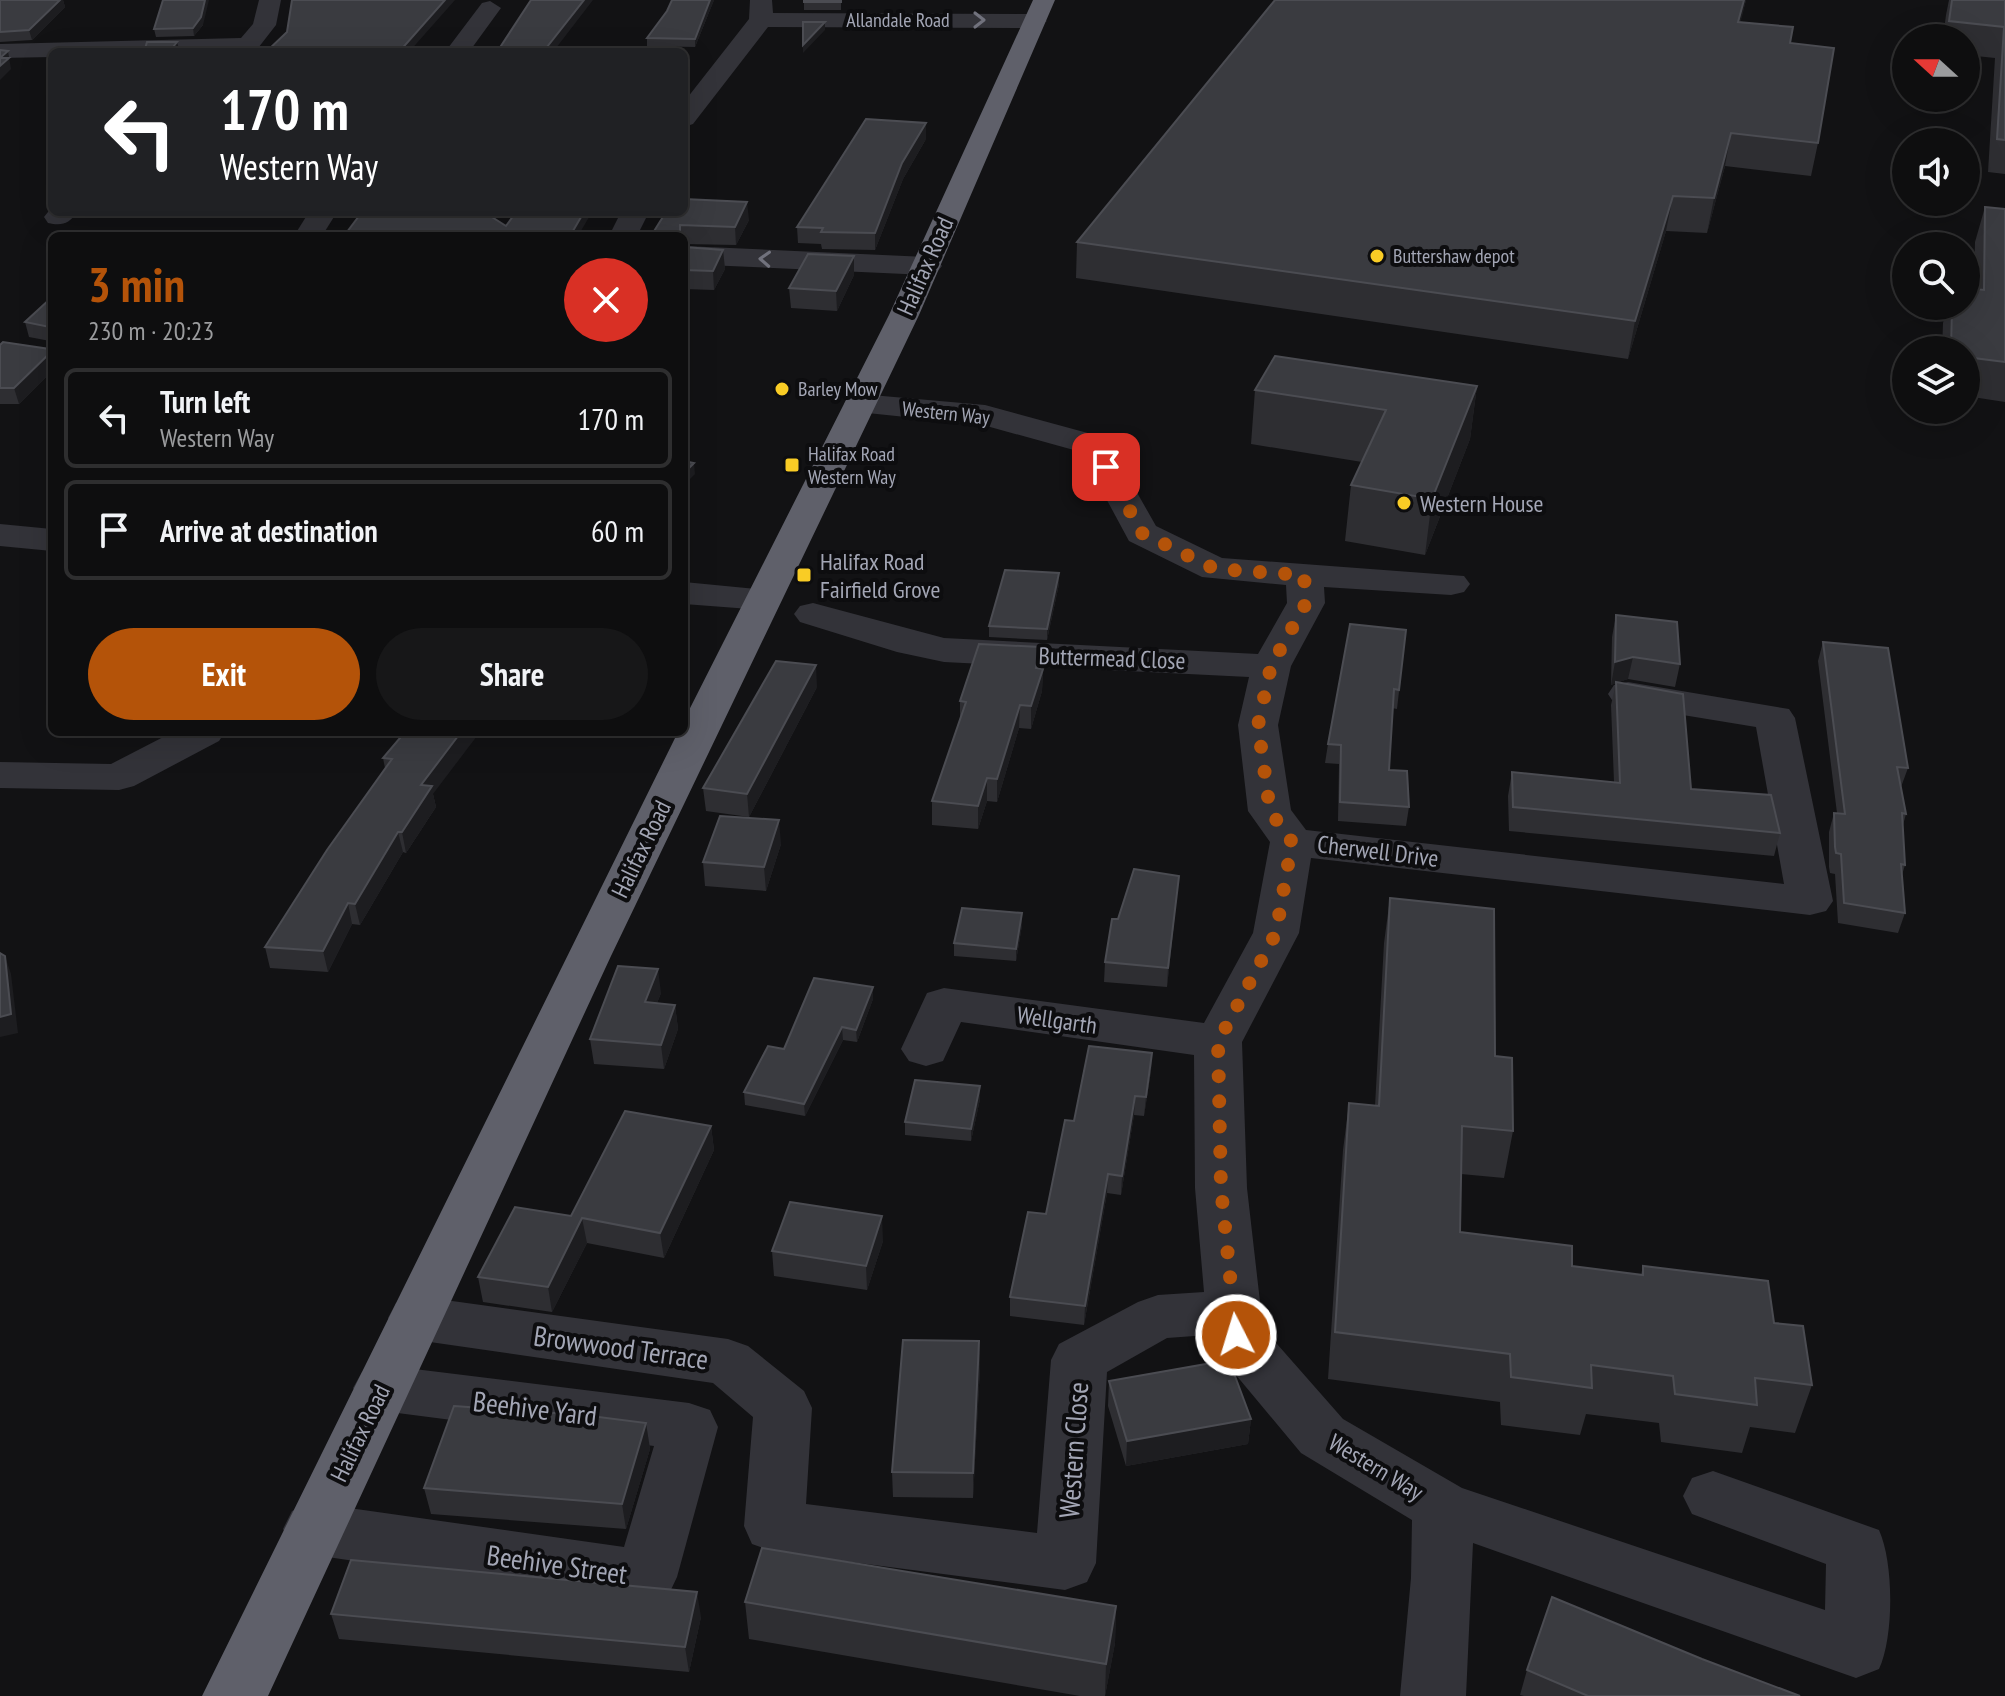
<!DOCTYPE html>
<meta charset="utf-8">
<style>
body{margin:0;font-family:"PT Sans Narrow",sans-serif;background:#171718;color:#f1f3f6;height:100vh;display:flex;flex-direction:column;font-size:30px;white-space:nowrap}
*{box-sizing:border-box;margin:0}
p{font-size:26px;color:#9b9c9e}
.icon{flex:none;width:44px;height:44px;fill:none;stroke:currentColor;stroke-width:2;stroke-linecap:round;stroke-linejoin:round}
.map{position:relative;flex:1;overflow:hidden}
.details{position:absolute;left:48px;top:232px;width:640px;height:504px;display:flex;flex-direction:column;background:#0e0e0f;border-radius:12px;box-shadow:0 8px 32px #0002,0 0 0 2px #2e2e2f}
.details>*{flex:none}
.guide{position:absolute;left:48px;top:48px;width:640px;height:168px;border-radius:12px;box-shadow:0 8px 32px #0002,0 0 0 2px #2e2e2f;background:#202124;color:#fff;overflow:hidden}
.needle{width:52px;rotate:291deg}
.tools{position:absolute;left:1892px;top:24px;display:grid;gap:16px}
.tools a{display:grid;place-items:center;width:88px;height:88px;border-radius:50%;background:#0e0e0f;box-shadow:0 8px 32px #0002,0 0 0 2px #2e2e2f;font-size:40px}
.pin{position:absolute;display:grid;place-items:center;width:68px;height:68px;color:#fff;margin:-34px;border-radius:16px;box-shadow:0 4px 12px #0006}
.me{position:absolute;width:88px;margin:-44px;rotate:355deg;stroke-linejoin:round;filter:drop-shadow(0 0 6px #0008)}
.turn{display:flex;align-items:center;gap:28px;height:168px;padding:0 40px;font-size:36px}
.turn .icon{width:104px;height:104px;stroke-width:2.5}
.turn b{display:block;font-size:56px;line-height:68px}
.round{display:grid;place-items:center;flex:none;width:84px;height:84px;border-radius:42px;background:#171718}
.headline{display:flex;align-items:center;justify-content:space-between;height:136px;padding:0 40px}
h1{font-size:48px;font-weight:700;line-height:60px;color:#b45309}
.cta{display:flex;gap:16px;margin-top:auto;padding:16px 40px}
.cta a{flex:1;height:92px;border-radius:48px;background:#b45309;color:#fff;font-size:32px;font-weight:700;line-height:92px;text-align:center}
.cta a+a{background:#171718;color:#f1f3f6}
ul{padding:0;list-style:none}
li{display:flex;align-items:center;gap:24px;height:100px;margin:0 16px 12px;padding:0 24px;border:4px solid #2e2e2f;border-radius:12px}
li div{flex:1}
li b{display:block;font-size:30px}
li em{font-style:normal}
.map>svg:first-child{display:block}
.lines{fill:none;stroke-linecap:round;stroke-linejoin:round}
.street{fill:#333339;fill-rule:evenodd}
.highway{fill:#5f606a;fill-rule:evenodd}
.wall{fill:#2e2e32}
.shaded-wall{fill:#1d1d20}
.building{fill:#3a3b40;stroke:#4b4c52;stroke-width:2}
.oneway{stroke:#71727d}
.route{stroke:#b45309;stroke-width:14;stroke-dasharray:0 25.2}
.poi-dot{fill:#f9cc25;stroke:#0d0d0f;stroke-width:3}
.labels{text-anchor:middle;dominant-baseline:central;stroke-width:8;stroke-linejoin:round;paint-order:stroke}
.far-street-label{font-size:20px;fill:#a3a6b5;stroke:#0d0d0f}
.far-poi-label{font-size:20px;fill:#a3a6b5;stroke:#0d0d0f;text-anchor:start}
.street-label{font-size:24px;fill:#a3a6b5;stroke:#0d0d0f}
.poi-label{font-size:24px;fill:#a3a6b5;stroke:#0d0d0f;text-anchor:start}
.near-street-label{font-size:28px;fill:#a3a6b5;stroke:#0d0d0f}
</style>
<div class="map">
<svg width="2005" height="1696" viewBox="0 0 2005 1696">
<rect width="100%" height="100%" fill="#121214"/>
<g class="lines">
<path class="street" d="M259,0H281L276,25L255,52H52V57L0,58V44L241,38L253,24Z
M750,0H772L773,13L1035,14L1047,21L1035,28L768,27L693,124L684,127V102L749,19Z
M490,1L501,8L469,52H445L482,3Z
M52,207V212H77C69,224 62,226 48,223L44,217Z
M309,212H337L322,236H294Z
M621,212H649L637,236H609Z
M684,246L927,257L937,260L942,266L937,272L927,275L684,264Z
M860,394L985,405L1106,438L1156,526L1222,558L1464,576L1470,584L1464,592L1451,595L1324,587L1325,603L1291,666L1278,725L1291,810L1306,830L1784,884L1756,727L1628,706L1614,703L1608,694L1614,685L1628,682L1789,709L1795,718L1833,901L1826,911L1810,915L1311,858L1299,933L1242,1042L1247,1188L1263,1328L1343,1419L1462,1488L1825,1610L1826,1564L1692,1514L1683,1496L1692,1478L1713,1471L1879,1530C1894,1563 1894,1637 1879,1669L1856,1678L1473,1543L1466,1696H1400L1411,1578L1412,1520L1301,1453L1216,1351L1208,1335L1167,1338L1107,1372L1096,1563L1087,1582L1065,1590L774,1552L752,1544L744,1526L753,1417L713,1383L416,1340L396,1333L388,1318L396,1303L416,1296L728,1339L748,1346L804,1391L812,1408L806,1504L1037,1533L1051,1360L1059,1344L1138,1302L1158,1295L1204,1292L1195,1188L1194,1055L961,1022L943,1061L926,1066L909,1061L901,1049L927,993L944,988L1204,1023L1253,933L1270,842L1248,811L1238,725L1249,677L944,662L897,652L800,622L794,614L800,606L813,603L944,638L1258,654L1287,603L1286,585L1202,577L1129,541L1081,452L983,425L848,411L844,404L848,397Z
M0,524L52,529V551L0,546Z
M684,582L776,591L782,599L776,607L763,610L684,604Z
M173,732H225L219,741L134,786L119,790L0,788V762L111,764Z
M382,1365L689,1403L710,1410L718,1427L677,1577L668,1596L646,1604L314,1555L292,1547L283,1529L292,1511L314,1503L624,1547L654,1446L382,1411L362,1404L353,1388L362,1372Z"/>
<path class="highway" d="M1033,0H1055L919,315L611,956L268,1696H202L678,732H684V720L889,315Z"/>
</g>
<path class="wall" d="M0,0H63L65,7L32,40L0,42Z
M714,0L695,47L647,46V38L667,11Z
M804,0H841V10H804Z
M1275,0H1746L1740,22L1790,43L1818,143L1811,176L1725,166L1707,233L1666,231L1628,359L1076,278L1077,242Z
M1949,0H2005V174L1988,172L1995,58L1966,55V38H1943L1946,15Z
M203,25L194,36L156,37L154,29Z
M926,139L903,179L875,250L822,249L821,244L798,243L797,227Z
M1985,207L2005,209V402L1966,396V350H1942L1943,323L1948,306H1966L1974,289L1975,242Z
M666,212L749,220L736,245L684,244V236H651Z
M684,247L723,250L725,269L714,290L684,289Z
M854,275L837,311L791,308L789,288Z
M52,298V371L19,404H0V345L50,349V341L29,337L25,322Z
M1477,386L1470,439L1425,555L1345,541L1351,485L1362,462L1251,444L1255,390Z
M1059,573V584L1047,640L989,637V626Z
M1616,615L1680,664L1675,687L1628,679L1618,682L1691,789L1780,833L1774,856L1509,831L1508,796L1512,772L1614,782L1611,705L1616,683L1611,685L1612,637Z
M1406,630L1397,709L1392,708L1389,770L1409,807L1406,826L1338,821L1339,764L1325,763L1328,744Z
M1823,642L1908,768L1901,787L1906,814L1903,825L1905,865L1902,875L1905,913L1898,933L1838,923L1835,874L1830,873L1829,867V832L1834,813H1837L1818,661Z
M1040,647V668L1043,669L1042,691L1031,729L1019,728L997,802L987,801L978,829L932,825V801L960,719V701Z
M817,687L749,817L706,811L703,788Z
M405,732L433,794L436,807L406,853L403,852L360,925L352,924L328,972L270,968L265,947L385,768L383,758Z
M781,844L766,891L705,886L703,862Z
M1179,876L1167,987L1104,982L1105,962L1118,919Z
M1390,898L1495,1056L1513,1131L1504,1178L1461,1174L1460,1232L1572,1266L1641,1275L1643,1266L1774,1323L1812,1385L1795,1433L1750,1427L1742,1453L1661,1442L1659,1423L1586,1414L1580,1435L1501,1425L1500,1402L1328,1379L1343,1150L1349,1103L1375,1106L1384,943Z
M1022,913V925L1016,961L954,956V943Z
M873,987V999L857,1042L843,1040L805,1116L745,1105L744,1092L784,1049Z
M661,993L657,1003L675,1005L678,1029L664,1069L594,1064L590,1039Z
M1152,1053L1151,1071L1144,1116L1134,1115L1121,1195L1107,1193L1084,1325L1010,1316V1297L1046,1214L1074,1121Z
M980,1099L971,1141L905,1135V1122Z
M711,1126L714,1150L664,1258L587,1243L552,1312L483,1302L478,1277Z
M883,1241L867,1290L774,1276L772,1251Z
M979,1341L980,1367L973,1498L893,1497L892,1472Z
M1109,1381L1251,1419L1248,1444L1126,1466L1108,1406Z
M646,1423L650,1449L626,1529L431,1514L424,1488Z
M745,1602L1116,1606L1115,1643L1105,1696H1080L749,1639Z
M331,1614L701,1617L689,1672L339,1639Z
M1702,1659L1800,1696H1524L1520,1695L1527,1670Z"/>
<path class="shaded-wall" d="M60,0H63L65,7L32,40L29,30Z
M205,0H209L203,25L194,36L193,28Z
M445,0H455L409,52H399Z
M584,0H593L553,52H543Z
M710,0H714L695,47V39Z
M1744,0H1746L1743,13L1732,53Z
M825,22V30L803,53V45Z
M177,42L180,52H169Z
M8,51L11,69L0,80V58Z
M926,123V139L903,179L875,250V233L902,163Z
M1731,133L1725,166L1707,233L1714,198Z
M1673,196L1666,231L1628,359L1635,321Z
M747,202L749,220L736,245L735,227Z
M584,212H592L578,236H570Z
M723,250L725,269L714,290L713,271Z
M854,256V275L837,311L836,291Z
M52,351V371L19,404L14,388Z
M1477,386L1470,439L1425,555L1432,499Z
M694,463L695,474L684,485V473Z
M1059,573V584L1047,640V629Z
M1040,647V670L1036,668Z
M1633,657L1628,679L1611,685L1615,662Z
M816,665L817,687L749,817L747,794Z
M1043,669L1042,691L1031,729V706Z
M1020,705L1019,728L997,802V779Z
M461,732H480L433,794L436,807L406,853L402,832L421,785Z
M987,778V801L978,829V806Z
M779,820L781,844L766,891L764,867Z
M398,832L403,852L360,925L355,904Z
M1179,876L1177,896L1167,987L1168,968Z
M348,903L352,924L328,972L323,951Z
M1022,913V925L1016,961V949Z
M5,956L11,974L18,1033L0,1037V1017Z
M658,969L661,993L648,1026L645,1002Z
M873,987V999L857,1042L856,1030Z
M675,1005L678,1029L664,1069L661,1045Z
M842,1027L843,1040L805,1116L804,1104Z
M1152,1053L1151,1071L1144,1116L1146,1097Z
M980,1086V1099L971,1141V1129Z
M1135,1096L1134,1115L1121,1195L1122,1176Z
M711,1126L714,1150L664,1258L660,1233Z
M1108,1174L1107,1193L1084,1325L1085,1306Z
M882,1216L883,1241L867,1290L866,1266Z
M582,1218L587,1243L552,1312L548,1287Z
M979,1341L980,1367L973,1498V1473Z
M1251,1419L1248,1444L1126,1466L1127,1441Z
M646,1423L650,1449L626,1529L622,1504Z
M697,1592L701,1617L689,1672L685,1647Z
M1116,1606L1115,1643L1105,1696L1106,1664Z"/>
<path class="building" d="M0,0H60L29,30L0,32Z
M163,0H205L201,17L193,28L154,29Z
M292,0H445L399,52H266L287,32Z
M531,0H584L543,52H497Z
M672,0H710L695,39L647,38L667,11Z
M804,0H841V2H804Z
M1275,0H1744L1738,22L1793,27L1790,43L1834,48L1818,143L1731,133L1714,198L1673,196L1635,321L1077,242Z
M1952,0H2005V140L1997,139L2004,27L1949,21Z
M803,22H825L803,45Z
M147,42H177L169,52H144Z
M0,50L8,51L0,58Z
M0,58H9L0,66Z
M866,119L926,123L902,163L875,233L821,232L823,228L797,227Z
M684,199L747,202L735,227L680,225V236H651L666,212H684Z
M1985,207L2005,209V362L1966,357V350H1951L1952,306H1966V288L1984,290Z
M362,212H484L506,226L516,212H584L570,236H344Z
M684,247L723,250L713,271L684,270Z
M808,254L854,256L836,291L789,288Z
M51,298H52V351L14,388H0V345L3,342L50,349V327L25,322Z
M1275,356L1477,386L1432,499L1351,485L1386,410L1255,390Z
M684,461L694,463L684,473Z
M1005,570L1059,573L1047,629L989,626Z
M1616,615L1677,622L1680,664L1633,657L1615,662Z
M1350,624L1406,630L1399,690L1394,689L1389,770L1407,771L1409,807L1340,802L1341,745L1328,744Z
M1823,642L1888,648L1908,768L1897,767L1906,814L1902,813L1905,865L1901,864L1905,913L1844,903L1841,854L1836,853L1835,847L1834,813L1845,814Z
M979,644L1040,647L1036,668L1043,669L1031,706L1020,705L997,779L987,778L978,806L932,801L966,702L960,701Z
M776,661L816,665L747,794L703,788Z
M1616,682L1683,694L1691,789L1771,795L1780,833L1513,807L1512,772L1620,783Z
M405,732H461L421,785L432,786L402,832H398L355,904L348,903L323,951L265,947L327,850L392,759L383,758Z
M720,816L779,820L764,867L703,862Z
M1134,869L1179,876L1168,968L1105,962L1112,919H1118Z
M1390,898L1494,909L1495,1056L1512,1058L1513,1131L1462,1126L1460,1232L1572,1246V1266L1643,1275V1266L1768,1281L1774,1323L1803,1326L1812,1385L1755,1378L1757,1405L1675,1394L1673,1376L1591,1365L1592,1388L1511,1377L1510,1354L1335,1332L1349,1103L1379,1106Z
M962,908L1022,913L1016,949L954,943Z
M0,953L5,956L11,1014L0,1017Z
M618,966L658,969L645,1002L675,1005L661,1045L590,1039Z
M814,978L873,987L856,1030L842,1027L804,1104L744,1092L768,1046L784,1049Z
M1089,1046L1152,1053L1146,1097L1135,1096L1122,1176L1108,1174L1085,1306L1010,1297L1028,1212L1046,1214L1065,1120L1074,1121Z
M915,1080L980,1086L971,1129L905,1122Z
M625,1111L711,1126L660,1233L582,1218L548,1287L478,1277L515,1207L571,1216Z
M790,1202L882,1216L866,1266L772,1251Z
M903,1340L979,1341L973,1473L892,1472Z
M1229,1360L1251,1419L1127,1441L1109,1381Z
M454,1406L583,1415L646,1423L622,1504L424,1488Z
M762,1548L1116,1606L1106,1664L745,1602Z
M351,1560L697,1592L685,1647L331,1614Z
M1552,1597L1702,1659L1800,1696H1588L1527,1670Z"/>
<defs><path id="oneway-chevron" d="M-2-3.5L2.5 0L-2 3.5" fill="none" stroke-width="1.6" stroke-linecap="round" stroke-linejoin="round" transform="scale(2)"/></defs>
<g class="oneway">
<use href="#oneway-chevron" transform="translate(979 20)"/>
<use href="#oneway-chevron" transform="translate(765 259) rotate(-177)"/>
</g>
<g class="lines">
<path class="route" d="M1106,467L1142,533L1215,569L1304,575L1306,603L1271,666L1258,725L1270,811L1292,842L1276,933L1218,1042L1221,1188L1236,1335"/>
</g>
<g class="poi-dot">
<circle cx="1377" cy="256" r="8"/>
<circle cx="782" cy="389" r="8"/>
<rect x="784" y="457" width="16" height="16" rx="4"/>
<circle cx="1404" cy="503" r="8"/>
<rect x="796" y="567" width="16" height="16" rx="4"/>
</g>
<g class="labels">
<g class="far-street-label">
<text x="898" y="20">Allandale Road</text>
<text transform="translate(946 413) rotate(6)">Western Way</text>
</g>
<g class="far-poi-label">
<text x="1393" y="256">Buttershaw depot</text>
<text x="798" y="389">Barley Mow</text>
<text x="808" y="454">Halifax Road<tspan x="808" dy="23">Western Way</tspan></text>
</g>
<g class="street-label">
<text transform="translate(925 266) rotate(-66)">Halifax Road</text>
<text transform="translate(1112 658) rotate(2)">Buttermead Close</text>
<text transform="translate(641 849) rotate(-64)">Halifax Road</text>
<text transform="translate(1378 851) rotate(7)">Cherwell Drive</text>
<text transform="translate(1057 1020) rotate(8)">Wellgarth</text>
<text transform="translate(360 1433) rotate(-64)">Halifax Road</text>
<text transform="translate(1376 1467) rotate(31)">Western Way</text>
</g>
<g class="poi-label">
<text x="1420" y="503">Western House</text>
<text x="820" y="561">Halifax Road<tspan x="820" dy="28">Fairfield Grove</tspan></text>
</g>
<g class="near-street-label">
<text transform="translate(621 1347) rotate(8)">Browwood Terrace</text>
<text transform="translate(535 1408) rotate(7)">Beehive Yard</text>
<text transform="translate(1073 1450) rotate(-86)">Western Close</text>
<text transform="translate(557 1564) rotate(8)">Beehive Street</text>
</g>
</g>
</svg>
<div class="tools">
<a><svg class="needle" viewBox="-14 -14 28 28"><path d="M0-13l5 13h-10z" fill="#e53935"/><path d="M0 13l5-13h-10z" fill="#9b9c9e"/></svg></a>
<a><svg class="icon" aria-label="sound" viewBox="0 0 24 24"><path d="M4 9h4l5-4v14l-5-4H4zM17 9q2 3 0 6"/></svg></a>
<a><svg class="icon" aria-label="search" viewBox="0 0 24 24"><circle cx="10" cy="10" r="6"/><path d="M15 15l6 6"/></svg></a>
<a><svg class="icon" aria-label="layers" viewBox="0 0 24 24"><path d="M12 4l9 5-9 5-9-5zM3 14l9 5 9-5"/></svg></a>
</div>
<div class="pin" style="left:1106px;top:467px;background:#d93025"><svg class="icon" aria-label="arrive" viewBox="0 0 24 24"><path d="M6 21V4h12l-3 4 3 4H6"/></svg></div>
<svg class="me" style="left:1236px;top:1335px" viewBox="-20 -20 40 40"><circle r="17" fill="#b45309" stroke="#fff" stroke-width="3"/><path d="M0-11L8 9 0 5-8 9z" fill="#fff"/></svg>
<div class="guide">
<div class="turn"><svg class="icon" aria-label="left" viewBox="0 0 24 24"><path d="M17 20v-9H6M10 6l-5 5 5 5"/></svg><div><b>170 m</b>Western Way</div></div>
</div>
<section class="details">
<div class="headline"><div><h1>3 min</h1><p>230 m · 20:23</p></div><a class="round" style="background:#d93025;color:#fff"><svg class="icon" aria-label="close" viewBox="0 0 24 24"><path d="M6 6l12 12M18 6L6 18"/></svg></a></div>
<ul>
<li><svg class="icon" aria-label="left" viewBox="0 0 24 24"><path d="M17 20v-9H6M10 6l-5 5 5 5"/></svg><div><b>Turn left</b><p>Western Way</p></div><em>170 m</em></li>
<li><svg class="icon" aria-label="arrive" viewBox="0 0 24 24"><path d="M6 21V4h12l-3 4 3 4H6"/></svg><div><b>Arrive at destination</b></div><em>60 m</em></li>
</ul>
<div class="cta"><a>Exit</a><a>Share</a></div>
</section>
</div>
